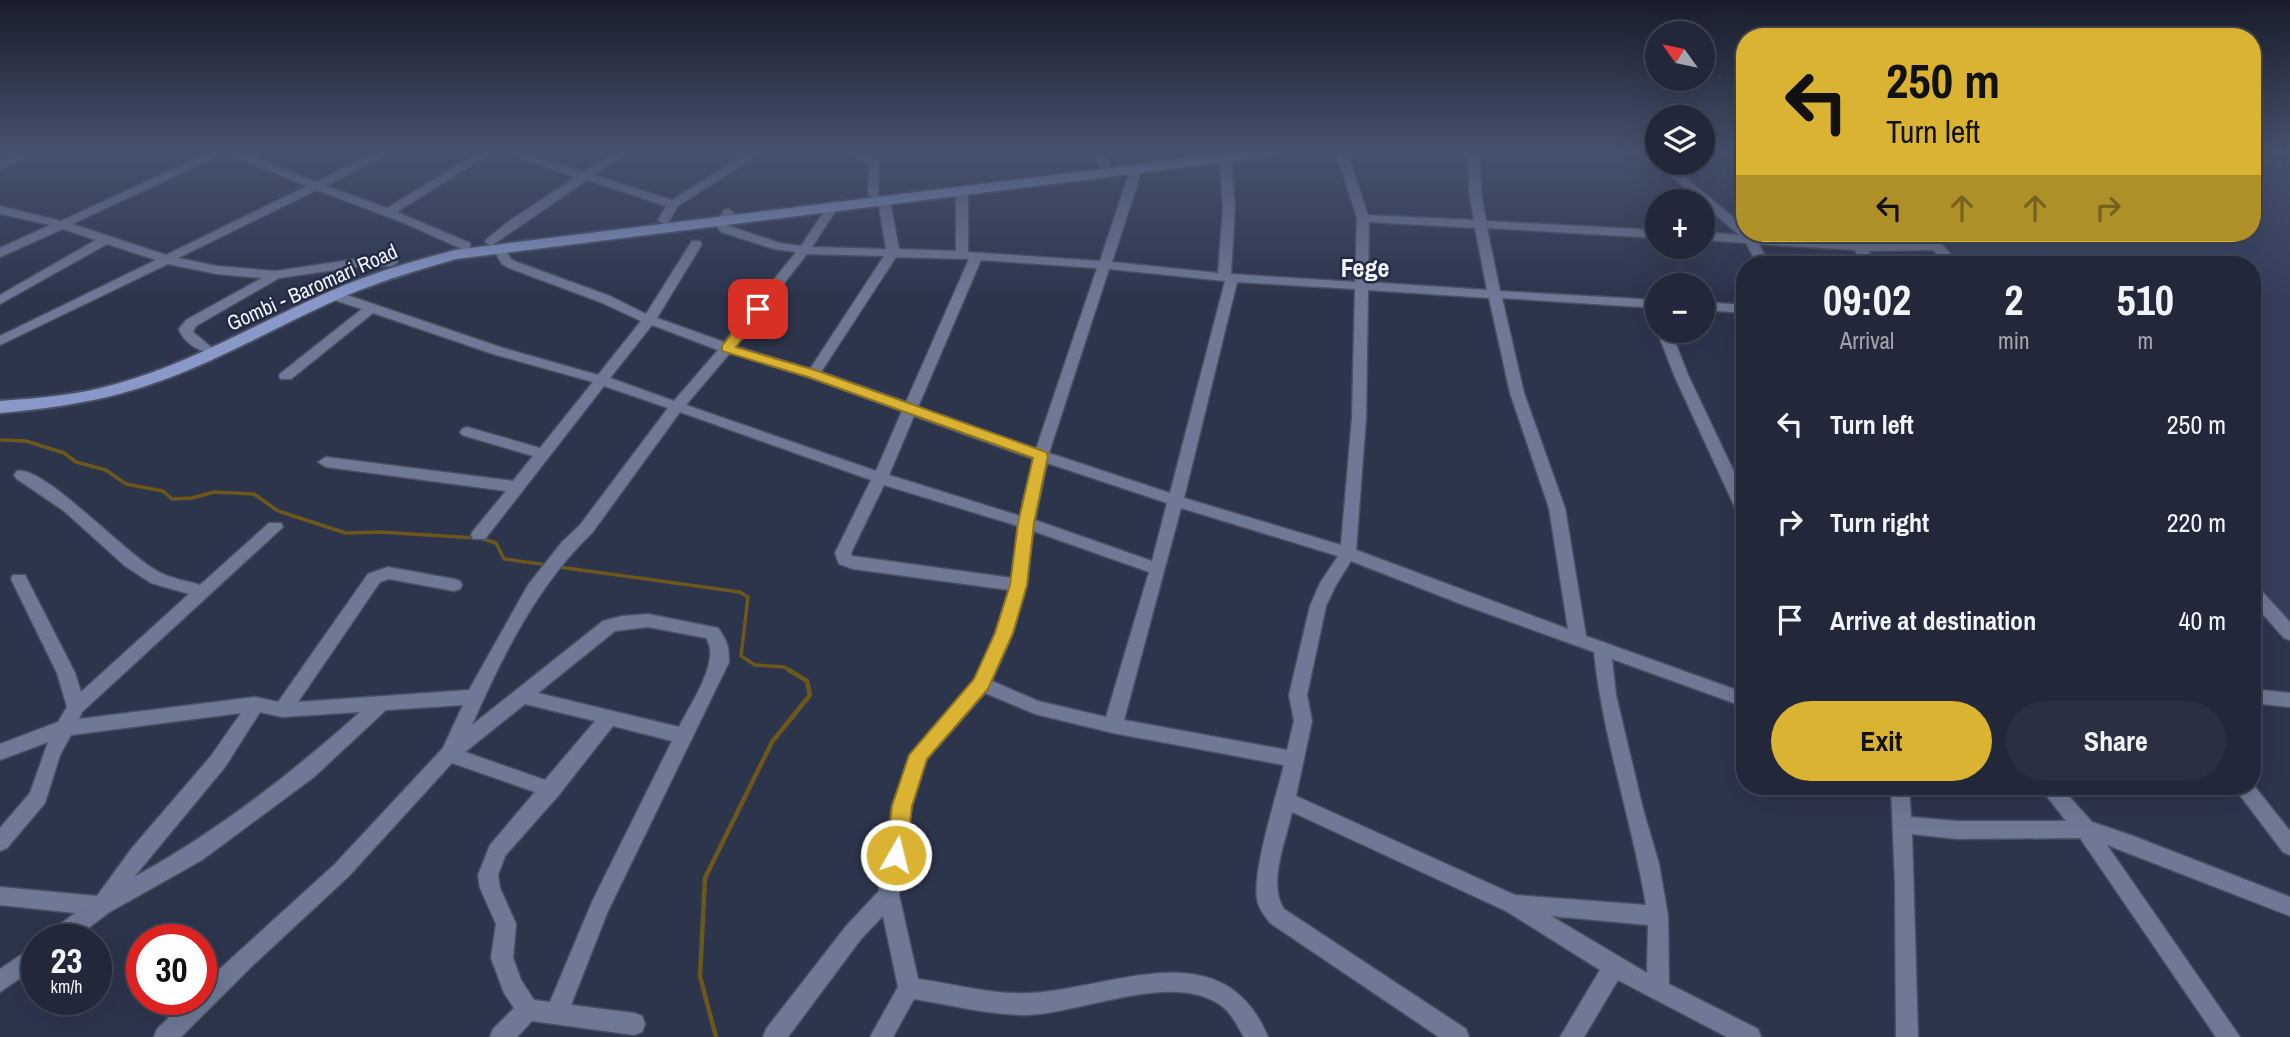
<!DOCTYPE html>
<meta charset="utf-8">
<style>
body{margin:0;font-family:"Archivo Narrow",sans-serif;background:#2a3042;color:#f1f3f6;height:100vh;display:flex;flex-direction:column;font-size:26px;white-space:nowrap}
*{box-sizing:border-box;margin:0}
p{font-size:23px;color:#a2a6af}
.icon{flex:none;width:38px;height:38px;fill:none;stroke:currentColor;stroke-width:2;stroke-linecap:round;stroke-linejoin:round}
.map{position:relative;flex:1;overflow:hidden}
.side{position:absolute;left:1736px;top:256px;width:525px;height:539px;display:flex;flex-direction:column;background:#22283a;border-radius:28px;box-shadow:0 7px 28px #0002,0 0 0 2px #3f4454}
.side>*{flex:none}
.hud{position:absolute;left:1736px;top:28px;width:525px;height:214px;border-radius:28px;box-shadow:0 7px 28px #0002,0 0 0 2px #3f4454;background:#dab333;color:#111;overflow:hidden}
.needle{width:46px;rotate:303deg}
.buttons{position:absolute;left:1645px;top:21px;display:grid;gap:14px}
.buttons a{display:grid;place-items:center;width:70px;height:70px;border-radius:50%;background:#22283a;box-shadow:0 7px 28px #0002,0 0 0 2px #3f4454;font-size:35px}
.speed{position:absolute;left:21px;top:924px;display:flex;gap:14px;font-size:35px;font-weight:700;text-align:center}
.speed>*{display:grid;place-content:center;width:91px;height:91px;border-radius:50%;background:#22283a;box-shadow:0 7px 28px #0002,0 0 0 2px #3f4454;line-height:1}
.speed small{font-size:18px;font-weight:400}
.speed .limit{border:10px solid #d22;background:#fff;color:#111}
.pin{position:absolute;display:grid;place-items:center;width:60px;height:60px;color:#fff;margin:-30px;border-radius:14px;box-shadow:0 4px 10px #0006}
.me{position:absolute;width:77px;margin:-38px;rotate:8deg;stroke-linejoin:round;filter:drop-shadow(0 0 5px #0008)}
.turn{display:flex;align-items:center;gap:24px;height:147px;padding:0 35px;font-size:32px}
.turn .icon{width:91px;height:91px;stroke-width:2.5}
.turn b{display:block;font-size:49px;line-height:60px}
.lanes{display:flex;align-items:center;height:66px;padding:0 35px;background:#0003;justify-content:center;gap:35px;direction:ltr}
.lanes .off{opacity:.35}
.eta{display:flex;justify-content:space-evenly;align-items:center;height:119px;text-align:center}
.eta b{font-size:42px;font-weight:700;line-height:49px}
.cta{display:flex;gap:14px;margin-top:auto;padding:14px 35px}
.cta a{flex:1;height:80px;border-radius:42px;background:#dab333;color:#111;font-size:28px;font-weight:700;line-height:80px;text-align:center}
.cta a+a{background:#2a3042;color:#f1f3f6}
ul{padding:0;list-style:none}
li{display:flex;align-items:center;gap:21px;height:98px;padding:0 35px}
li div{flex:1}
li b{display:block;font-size:26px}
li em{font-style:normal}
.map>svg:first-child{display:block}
.built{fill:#353e5d}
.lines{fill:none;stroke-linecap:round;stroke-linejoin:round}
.stream-far1{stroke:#6b581a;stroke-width:3.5}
.stream{stroke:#6b581a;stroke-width:4.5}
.minor-casing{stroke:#4a5063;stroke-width:3}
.major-casing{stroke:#4a5063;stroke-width:4}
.minor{fill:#6f7995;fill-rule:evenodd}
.major{fill:#8898c9;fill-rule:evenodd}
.route{fill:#dab333;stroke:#8e7421;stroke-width:2}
.labels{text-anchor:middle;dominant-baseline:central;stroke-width:5;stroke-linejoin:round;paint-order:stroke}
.far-street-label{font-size:21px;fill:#f0f3fd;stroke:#232b42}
.far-district-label{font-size:26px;font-weight:bold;fill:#f0f3fd;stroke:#232b42}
</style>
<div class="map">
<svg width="2290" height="1037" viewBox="0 0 2290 1037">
<rect width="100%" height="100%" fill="#2d354d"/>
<path class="built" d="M2252,152H2267L2290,173V621L2252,580V264H1961L1932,233H2252Z"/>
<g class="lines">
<path class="stream-far1" d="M0,440L26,441L64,453L76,462L106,470L126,484L163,491L172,499L192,498L214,492L254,494L278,511L346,533L380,532L476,538
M483,539L496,543L504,559L548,565
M559,567L740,592L748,597L741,656L755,665L784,667L792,672"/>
<path class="stream" d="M716,1037L700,976L705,878L772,742L810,695L807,681L789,670"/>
<defs>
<path id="minor" d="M21,152H36L0,170V163Z
M210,152H241L316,182L376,152H391L326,186L387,208L479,152H492L397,212L470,243V249H462L404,223L317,190L178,258L217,266L276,271L356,259L392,258L398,262L392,266L356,267L279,278L196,326L193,332L212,348L210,351C198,353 182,340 179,329L186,320L262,278L217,274L168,264L0,345V336L156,260L107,244L0,304V295L96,240L63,229L0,257V248L50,225L0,214V206L61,221ZM225,153L307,186L166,255L72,224Z
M503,152H521L584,172L614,152H627L594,175L672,200L749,152H762L678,206L668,223L664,224L658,220L666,206L587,180L491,246L485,242L487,239L512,219L576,177Z
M843,152H859L879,161L878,197L874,198L868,195L869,165Z
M1094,152H1105L1110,165L1108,167H1100Z
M1183,152H1194L1195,155L1189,158Z
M1336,152H1347L1368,215L1474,220L1469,192L1468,152H1480L1481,192L1486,221L1657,230V238L1487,228L1500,291L1657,300V308L1502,298L1524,393L1565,508L1586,636L1745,693V707L1612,659L1616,695L1643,809L1659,864L1668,916L1669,984L1758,1029L1761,1037H1727L1618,980L1584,1037H1560L1600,970L1506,911L1292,812C1286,841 1267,883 1284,909L1466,1029L1469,1037H1439L1270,923C1265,916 1258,908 1257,899C1253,869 1276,797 1284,765L1113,733L1035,714L985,693L927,759L912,806L899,895L918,979C955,984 992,995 1030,993C1114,989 1223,929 1268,1037H1244C1238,1027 1232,1014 1222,1006C1174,970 1083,1013 1027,1015C989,1015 951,1005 914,999L893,1037H870L898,987L883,916L861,939L788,1037H763L766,1029L847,925L879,891L892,806L910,755L975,680L995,633L1009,590L853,569L839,564L835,553L871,480L680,412L592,533C537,585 502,657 472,725L603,621L622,616L648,614L718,628C727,640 729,647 729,662L608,911L571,1005L634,1013L642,1016L645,1024L642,1032L634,1035L532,1021L517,1037H490L493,1029L514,1008L504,993L491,958L496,924L480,888L478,875L490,845L535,792L452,763L349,876L251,967L181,1037H154L157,1029L188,999H201V986L335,864L443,748L463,705L386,710L314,777L202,860L108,913L73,940H46L49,933L75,913L0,905V887L97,896L132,848L211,756L241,713L71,735L60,755L45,803L7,848L0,851V828L30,793L48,742L0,760V744L58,722L67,707L57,673L11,579L13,575H25L75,673L81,692L189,594L151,583L125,566L64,511L17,479L14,475L17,471C44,464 131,561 163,574C174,579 188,581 200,585L269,523H281L283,527L82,712L79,719L255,697L278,702L368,574L388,567L454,579L460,581L462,585L460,589L454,591L389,579L380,582L298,702L469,690L528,585L562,542L580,525L668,408L604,386L485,539H473L471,535L473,531L506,491L326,467L318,462L326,457L513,481L533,456L462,435L460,432L462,429L467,427L540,448L593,382L493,354L373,313L291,379H281L279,376L281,373L362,309L328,298V292H338L503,348L598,375L641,321L600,302L509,268L502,264L493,249L495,246H503L511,259L517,262L610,296L646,314L692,241H700L702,244L657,318L724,342L796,252L774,249L721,232L715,225L724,210L728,209L734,213L727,224L729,226L780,243L801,246L829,204L833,202L839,206L812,247L886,249L878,201L884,197L890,201L899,249L956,251V191L962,188L968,191V252L1100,261L1130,170L1136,167L1142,170L1112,262L1218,273L1223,207L1219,159L1225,156L1231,159L1235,207L1231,274L1355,282L1357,218ZM1369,222L1475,228L1487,290L1368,282ZM807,254L884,256L810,369L735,346ZM896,257L969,259L906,402L821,372ZM981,260L1097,268L1036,449L918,407ZM1109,269L1225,281L1170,493L1049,453ZM1237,282L1355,289L1352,418L1341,545L1184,498ZM1368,290L1489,298L1510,393L1549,508L1568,629L1356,550L1366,418ZM652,325L718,350L674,401L610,378ZM730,353L808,377L902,411L876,471L686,405ZM914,416L1033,459L1020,516L889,475ZM1047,463L1167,503L1152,561L1035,520ZM884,485L1018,526L1012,578L852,556L851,553ZM1181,508L1338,556L1320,583L1310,606L1289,695L1294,721L1287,750L1124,720ZM1033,531L1149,572L1106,717L1038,701L992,681L1013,633L1027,585ZM1351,561L1461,604L1594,652C1603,739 1632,820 1646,905L1515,895L1296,796L1312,721L1307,695L1326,606L1336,585ZM648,627L706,638C722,660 689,706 679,727L538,693L615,631ZM525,704L595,721L545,780L465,752ZM260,712L282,717L360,712C290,775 216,832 134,877L225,767ZM613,726L672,741L592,902L550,1002L534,1000L521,980L513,958L516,924L500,888L498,875L505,856L558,796ZM1551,916L1648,925L1647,973Z
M1644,152H1656L1657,163H1668L1745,227V233H1751L1755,236L1858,243L1926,242L1918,233H1931L1960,264H1947L1933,250L1868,251L1879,264H1866L1854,250L1759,244L1769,264H1757L1746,243L1703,240V232L1739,235Z
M1703,302L1745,305V313L1703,310Z
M1657,331H1671L1688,375L1745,495V517L1737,512L1674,375Z
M2252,585L2258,587L2290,622V640L2284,638L2252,602Z
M2252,689L2290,693V707L2252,703Z
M2252,783L2290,831V855L2283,852L2233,786H2252Z
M1891,786H1909L1911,817L1957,821H2066L2039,786H2060L2092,822L2133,836L2290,897V916L2107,845L2240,1037H2216L2080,838L1957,839L1912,834L1918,1037H1896L1895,882Z
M37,944V967L0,992V969Z"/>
<path id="major" d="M1237,152H1279L1273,156L456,259C418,270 381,281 345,296C272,328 203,371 126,392C84,404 43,409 0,413V401C40,398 78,395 116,384C192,363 261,321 333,290C372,273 413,261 455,250Z"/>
</defs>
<use href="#minor" class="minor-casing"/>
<use href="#major" class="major-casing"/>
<use href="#minor" class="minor"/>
<use href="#major" class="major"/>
</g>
<linearGradient id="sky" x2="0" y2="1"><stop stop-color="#191d2a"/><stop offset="0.51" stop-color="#46516d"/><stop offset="1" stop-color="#46516d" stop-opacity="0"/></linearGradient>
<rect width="2290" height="298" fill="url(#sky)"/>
<path class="route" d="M758,305L765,309L736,347L818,371L1046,452L1048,456L1034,523L1027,585L1013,633L988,689L927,759L912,806L906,855L903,861L896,864L889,861L886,855L892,806L909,755L974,679L995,633L1010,585L1018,523L1033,458L808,377L722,351V346L753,306Z"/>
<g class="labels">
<g class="far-street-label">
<text transform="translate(312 287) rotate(-24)">Gombi - Baromari Road</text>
</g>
<g class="far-district-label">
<text x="1365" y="267">Fege</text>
</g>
</g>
</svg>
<div class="buttons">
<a><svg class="needle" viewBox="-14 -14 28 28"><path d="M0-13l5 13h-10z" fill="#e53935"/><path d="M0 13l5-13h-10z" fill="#a2a6af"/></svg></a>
<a><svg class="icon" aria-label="layers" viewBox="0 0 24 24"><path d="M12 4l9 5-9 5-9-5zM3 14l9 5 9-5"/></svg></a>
<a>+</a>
<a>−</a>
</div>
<div class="speed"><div>23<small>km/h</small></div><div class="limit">30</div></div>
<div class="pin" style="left:758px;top:309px;background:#d93025"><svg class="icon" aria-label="arrive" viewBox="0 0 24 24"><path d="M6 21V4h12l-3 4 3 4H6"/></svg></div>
<svg class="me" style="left:896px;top:855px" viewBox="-20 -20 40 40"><circle r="17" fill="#dab333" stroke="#fff" stroke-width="3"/><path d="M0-11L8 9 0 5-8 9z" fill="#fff"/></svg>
<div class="hud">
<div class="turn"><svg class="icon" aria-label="left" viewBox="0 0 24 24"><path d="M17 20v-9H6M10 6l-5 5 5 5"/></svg><div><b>250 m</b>Turn left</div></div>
<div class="lanes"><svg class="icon" aria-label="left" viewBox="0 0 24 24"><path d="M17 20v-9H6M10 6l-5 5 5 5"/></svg><svg class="icon off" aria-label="ahead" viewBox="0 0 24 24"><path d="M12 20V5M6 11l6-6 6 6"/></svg><svg class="icon off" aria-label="ahead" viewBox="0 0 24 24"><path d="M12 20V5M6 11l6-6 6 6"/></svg><svg class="icon off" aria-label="right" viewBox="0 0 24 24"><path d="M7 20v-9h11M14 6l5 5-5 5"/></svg></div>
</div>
<section class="side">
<div class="eta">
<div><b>09:02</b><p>Arrival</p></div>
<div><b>2</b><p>min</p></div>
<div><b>510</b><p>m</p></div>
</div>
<ul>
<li><svg class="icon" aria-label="left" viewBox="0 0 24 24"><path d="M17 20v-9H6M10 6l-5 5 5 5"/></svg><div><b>Turn left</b></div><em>250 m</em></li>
<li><svg class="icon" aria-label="right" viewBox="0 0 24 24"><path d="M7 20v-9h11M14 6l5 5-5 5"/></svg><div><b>Turn right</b></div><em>220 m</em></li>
<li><svg class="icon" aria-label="arrive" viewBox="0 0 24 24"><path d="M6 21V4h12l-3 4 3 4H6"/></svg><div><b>Arrive at destination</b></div><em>40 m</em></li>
</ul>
<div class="cta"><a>Exit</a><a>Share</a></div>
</section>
</div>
